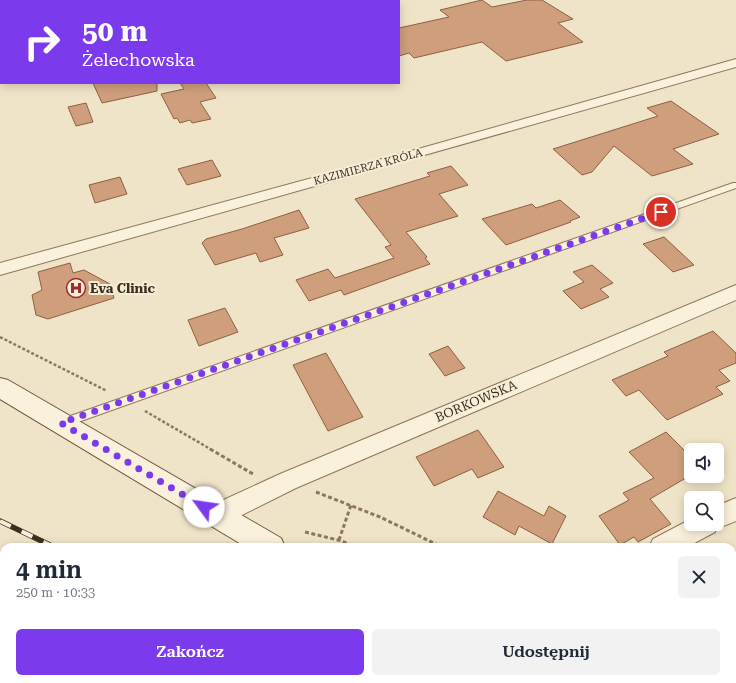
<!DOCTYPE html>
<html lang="pl">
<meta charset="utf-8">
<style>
body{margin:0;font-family:"Roboto Serif",serif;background:#f2f2f3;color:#1f2937;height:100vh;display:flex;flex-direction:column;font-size:15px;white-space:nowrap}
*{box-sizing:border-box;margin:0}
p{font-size:13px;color:#747a83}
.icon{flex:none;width:22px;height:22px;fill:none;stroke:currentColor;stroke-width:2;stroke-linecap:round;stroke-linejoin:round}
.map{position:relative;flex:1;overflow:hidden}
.panel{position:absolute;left:0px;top:543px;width:736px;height:140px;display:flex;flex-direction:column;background:#fff;border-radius:12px 12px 0 0;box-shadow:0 2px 10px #0003}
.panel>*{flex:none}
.hud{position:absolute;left:0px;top:0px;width:400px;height:84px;box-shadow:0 2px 10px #0003;background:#7c3aed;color:#fff;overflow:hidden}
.buttons{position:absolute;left:684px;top:443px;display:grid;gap:8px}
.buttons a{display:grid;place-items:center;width:40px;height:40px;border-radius:6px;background:#fff;box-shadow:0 2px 10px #0003;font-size:20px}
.pin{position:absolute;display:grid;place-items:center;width:34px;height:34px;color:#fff;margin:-17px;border:2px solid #fff;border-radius:50%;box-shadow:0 1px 4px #0007}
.me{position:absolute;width:44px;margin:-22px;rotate:301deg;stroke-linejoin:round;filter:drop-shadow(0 0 3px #0008)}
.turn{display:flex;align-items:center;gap:14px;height:84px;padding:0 16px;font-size:18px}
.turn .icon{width:52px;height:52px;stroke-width:2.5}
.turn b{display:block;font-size:28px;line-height:34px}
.round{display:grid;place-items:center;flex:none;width:42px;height:42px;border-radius:6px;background:#f2f2f3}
.head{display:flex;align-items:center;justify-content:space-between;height:68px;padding:0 16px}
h1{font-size:24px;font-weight:600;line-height:30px}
.cta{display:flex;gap:8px;margin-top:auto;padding:8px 16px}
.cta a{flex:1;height:46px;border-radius:6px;background:#7c3aed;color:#fff;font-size:16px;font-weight:600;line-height:46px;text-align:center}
.cta a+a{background:#f2f2f3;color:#1f2937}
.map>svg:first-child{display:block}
.building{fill:#cf9f7d;stroke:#8d5f41}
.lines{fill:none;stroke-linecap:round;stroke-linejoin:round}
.lane-casing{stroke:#8d765c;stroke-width:2}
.street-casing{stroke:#8d765c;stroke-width:2}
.secondary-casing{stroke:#6f573f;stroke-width:2}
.path-far1{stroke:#8d765c;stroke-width:2.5;stroke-dasharray:3 2;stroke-linecap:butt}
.path{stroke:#8d765c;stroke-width:3;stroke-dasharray:4 2.5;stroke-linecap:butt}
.lane{fill:#faf1dc;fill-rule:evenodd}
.street{fill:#faf1dc;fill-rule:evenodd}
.secondary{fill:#faf1dc;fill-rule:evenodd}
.rail-casing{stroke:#3d2e20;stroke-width:5.5}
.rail{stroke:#f7eed8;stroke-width:4;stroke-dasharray:12;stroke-linecap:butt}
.route{stroke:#7c3aed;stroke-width:7;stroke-dasharray:0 12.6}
.labels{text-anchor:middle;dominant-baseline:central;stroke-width:4;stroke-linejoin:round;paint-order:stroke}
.far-street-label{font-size:11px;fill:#3d2e20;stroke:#f7eed8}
.poi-label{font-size:13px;font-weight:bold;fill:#3d2e20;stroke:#f7eed8;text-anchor:start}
.street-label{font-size:13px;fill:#3d2e20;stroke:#f7eed8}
</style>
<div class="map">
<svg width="736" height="683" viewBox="0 0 736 683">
<rect width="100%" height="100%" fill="#f0e4c8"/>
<path class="building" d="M482,0L492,7L527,0H542L573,19L558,23L583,42L506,61L482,42L414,58L409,53L399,56V28L449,17L440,10Z
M93,83H157V91L102,103Z
M180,83H206L216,98L200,102L211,119L192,123L190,120L180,123L177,118L174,119L161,94L184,89Z
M671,101L719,134L673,149L693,164L652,176L614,146L592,172L582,175L553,149L658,116L647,108Z
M86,103L93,122L76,126L68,107Z
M212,160L221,176L187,185L178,169Z
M451,166L468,185L439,194L458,216L406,232L427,257L425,258L430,264L344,295L341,290L309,301L296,280L328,269L335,278L394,258L385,247L391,245L355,199L430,176L427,173Z
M120,177L127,194L95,203L89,185Z
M560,200L580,217L570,221L571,222L506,245L482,219L532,204L536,208Z
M299,210L309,228L274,238L283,255L260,262L256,253L215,265L202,243L206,239L242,229Z
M664,237L694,265L673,272L643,244Z
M70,263L73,273L84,270L110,284L114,298L48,319L36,315L32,295L42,290L38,272Z
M592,265L613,283L600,289L609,297L581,309L563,291L584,282L573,272Z
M225,308L238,332L199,346L188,320Z
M713,331L736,353V363L719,370L730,381L716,387L723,394L667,420L639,390L626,396L612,380L668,356L664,352Z
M448,346L465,368L445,376L429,354Z
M326,353L363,417L328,431L293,365Z
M478,430L504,467L478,478L472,469L434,486L416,457Z
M666,432L691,457V475L650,499L671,524L638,542L634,537L620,545L599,516L629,500L623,493L654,478L629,452Z
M498,491L544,516L549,506L566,516L552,544L519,526L515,535L483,517Z"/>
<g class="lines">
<defs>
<path id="lane" d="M733,183H736V188L67,426L63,428L59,426L57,423L59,420Z"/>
<path id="street" d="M359,0H375L358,1Z
M736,59V67L0,275V263L404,153Z
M0,72H1V80H0Z
M736,285V300L296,488L226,523L217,526L208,523L205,515L208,507L280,474Z
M736,498V521L716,529L715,532L687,547H649L653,539L691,519V524H717V506Z
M634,679H669L670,683H635Z"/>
<path id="secondary" d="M0,378L8,380L281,538L285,547H246L0,399Z
M458,679H494L496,683H460Z
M513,679H550L552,683H515Z"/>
</defs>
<use href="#lane" class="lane-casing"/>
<use href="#street" class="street-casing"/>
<use href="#secondary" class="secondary-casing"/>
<path class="path-far1" d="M0,337L107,391
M145,411L212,450"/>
<path class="path" d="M210,449L253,474
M316,492L380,517L442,547
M305,532L342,541L354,547
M339,540L351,505
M717,679L725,683"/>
<use href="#lane" class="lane"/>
<use href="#street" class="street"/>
<use href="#secondary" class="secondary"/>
<defs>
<path id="rail" d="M0,521L54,547
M331,679L338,683"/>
</defs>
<use href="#rail" class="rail-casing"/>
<use href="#rail" class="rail"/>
</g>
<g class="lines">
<path class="route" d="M204,507L61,423L661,212"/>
</g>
<defs>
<symbol id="hospital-ring" viewBox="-11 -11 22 22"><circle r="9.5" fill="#f7eed8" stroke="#9e2a2b" stroke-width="1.5"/><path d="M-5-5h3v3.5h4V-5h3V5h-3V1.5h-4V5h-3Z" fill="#9e2a2b"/></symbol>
</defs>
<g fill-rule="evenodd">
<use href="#hospital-ring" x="65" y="277" width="22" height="22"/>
</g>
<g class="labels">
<g class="far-street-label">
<text transform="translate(368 167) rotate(-15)">KAZIMIERZA KRÓLA</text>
</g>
<g class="poi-label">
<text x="90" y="288">Eva Clinic</text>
</g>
<g class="street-label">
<text transform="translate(476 401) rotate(-23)">BORKOWSKA</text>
</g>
</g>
</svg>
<div class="buttons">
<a><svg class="icon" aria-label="sound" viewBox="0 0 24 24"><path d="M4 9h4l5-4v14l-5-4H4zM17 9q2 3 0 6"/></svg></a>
<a><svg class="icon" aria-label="search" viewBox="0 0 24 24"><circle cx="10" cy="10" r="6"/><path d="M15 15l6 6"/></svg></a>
</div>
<div class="pin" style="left:661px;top:212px;background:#d93025"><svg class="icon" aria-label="arrive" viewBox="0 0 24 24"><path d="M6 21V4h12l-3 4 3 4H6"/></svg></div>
<svg class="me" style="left:204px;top:507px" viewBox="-20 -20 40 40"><circle r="19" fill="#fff"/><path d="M0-13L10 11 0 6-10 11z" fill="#7c3aed"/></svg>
<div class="hud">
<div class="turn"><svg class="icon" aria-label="right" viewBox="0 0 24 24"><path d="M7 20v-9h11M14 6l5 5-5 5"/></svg><div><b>50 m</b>Żelechowska</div></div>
</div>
<section class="panel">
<div class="head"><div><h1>4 min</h1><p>250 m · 10:33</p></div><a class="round"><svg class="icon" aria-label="close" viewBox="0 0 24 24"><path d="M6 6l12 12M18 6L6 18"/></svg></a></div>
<div class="cta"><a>Zakończ</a><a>Udostępnij</a></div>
</section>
</div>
